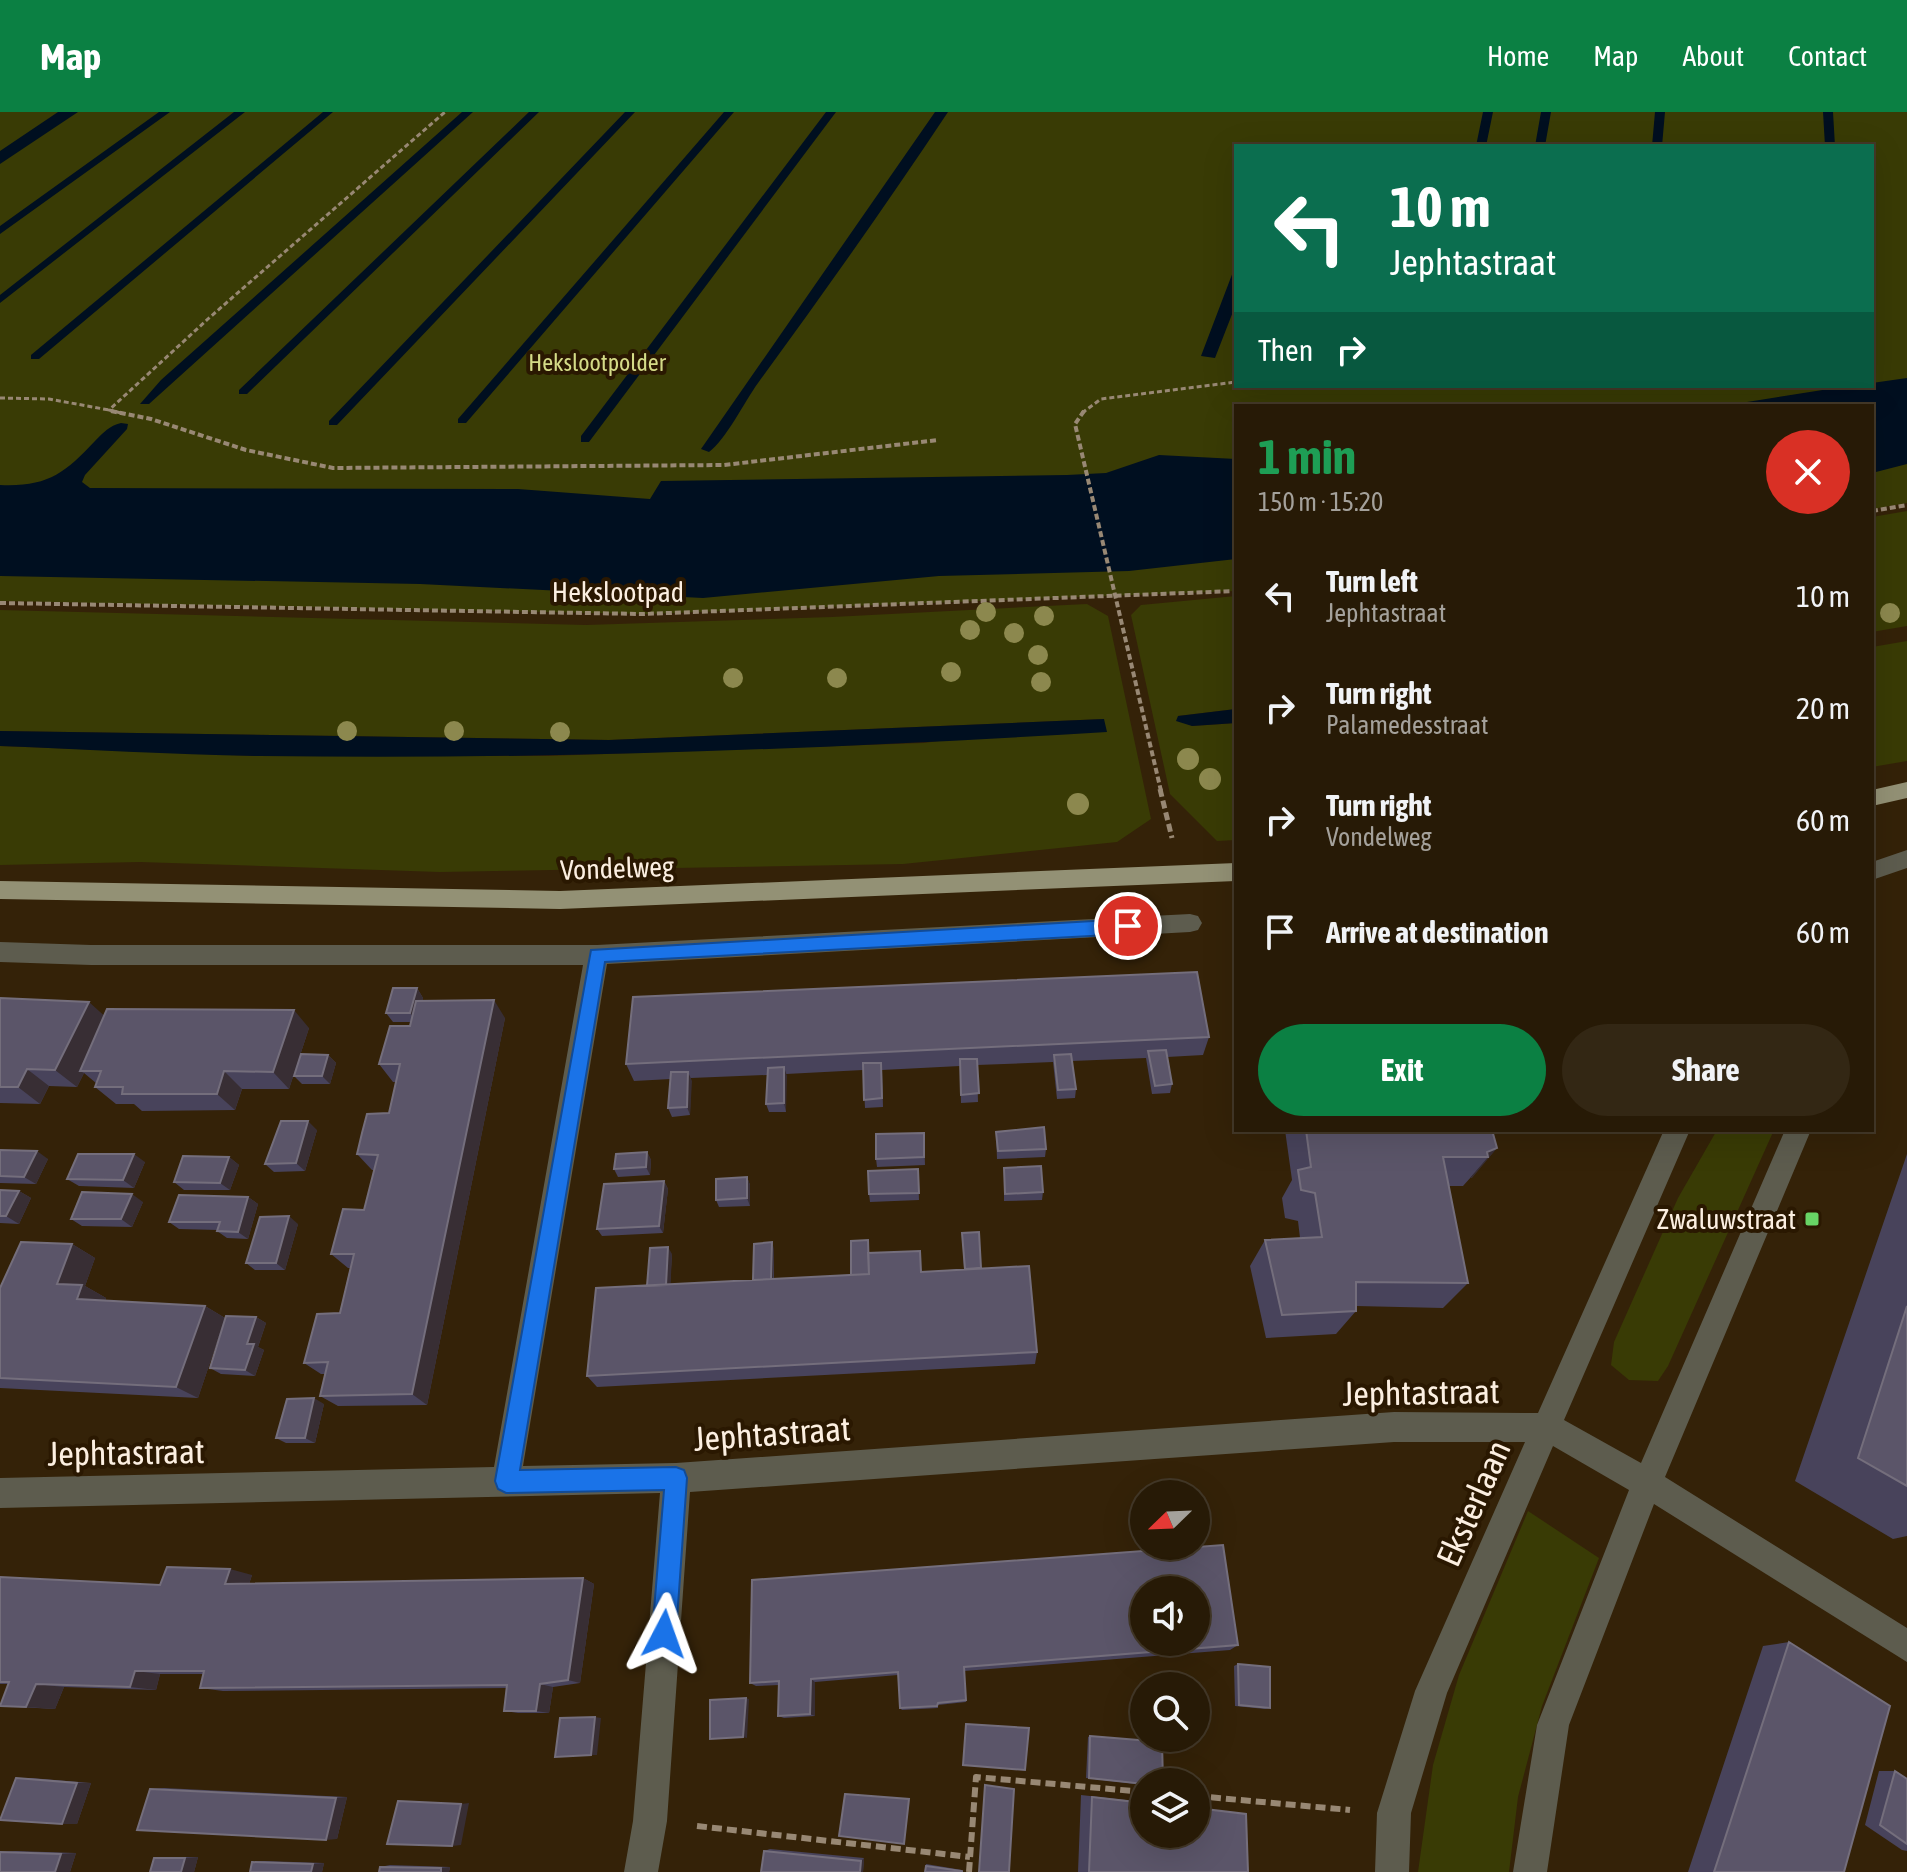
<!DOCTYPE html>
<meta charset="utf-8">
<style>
body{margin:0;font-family:"Asap Condensed",sans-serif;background:#332714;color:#f1f3f6;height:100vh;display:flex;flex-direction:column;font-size:30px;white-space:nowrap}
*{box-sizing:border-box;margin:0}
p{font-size:26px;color:#a4a19b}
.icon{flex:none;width:44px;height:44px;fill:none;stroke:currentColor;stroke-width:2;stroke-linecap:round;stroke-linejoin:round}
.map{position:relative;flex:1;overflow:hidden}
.sheet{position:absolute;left:1234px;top:292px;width:640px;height:728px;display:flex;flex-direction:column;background:#271a06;border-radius:0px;box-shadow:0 8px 32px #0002,0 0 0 2px #433828}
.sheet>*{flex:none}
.banner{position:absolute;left:1234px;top:32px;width:640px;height:244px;border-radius:0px;box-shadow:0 8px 32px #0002,0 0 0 2px #433828;background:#0b6e4f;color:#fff;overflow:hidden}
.needle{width:52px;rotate:247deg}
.buttons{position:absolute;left:1130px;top:1368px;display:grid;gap:16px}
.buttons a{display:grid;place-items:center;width:80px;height:80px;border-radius:50%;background:#271a06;box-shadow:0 8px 32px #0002,0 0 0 2px #433828;font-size:40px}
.pin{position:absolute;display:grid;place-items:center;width:68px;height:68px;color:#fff;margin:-34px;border:4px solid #fff;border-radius:50%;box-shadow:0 2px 8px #0007}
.me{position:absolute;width:88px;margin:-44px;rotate:4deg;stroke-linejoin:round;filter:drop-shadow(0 0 6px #0008)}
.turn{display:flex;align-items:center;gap:28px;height:168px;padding:0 24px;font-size:36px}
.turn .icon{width:104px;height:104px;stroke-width:2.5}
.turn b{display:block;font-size:56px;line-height:68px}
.then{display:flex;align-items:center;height:76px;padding:0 24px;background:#0003;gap:16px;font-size:30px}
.round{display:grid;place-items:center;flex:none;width:84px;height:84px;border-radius:42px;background:#332714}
.overview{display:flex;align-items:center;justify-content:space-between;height:136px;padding:0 24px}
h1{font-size:48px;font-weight:700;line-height:60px;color:#1e9e55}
.action{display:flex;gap:16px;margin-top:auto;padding:16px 24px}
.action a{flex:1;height:92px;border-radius:48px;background:#0b8043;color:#fff;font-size:32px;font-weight:700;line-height:92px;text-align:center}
.action a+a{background:#332714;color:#f1f3f6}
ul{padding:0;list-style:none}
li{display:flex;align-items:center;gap:24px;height:112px;padding:0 24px}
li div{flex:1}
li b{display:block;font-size:30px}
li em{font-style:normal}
header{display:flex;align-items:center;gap:48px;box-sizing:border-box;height:112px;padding:0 40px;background:#0b8043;color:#fff}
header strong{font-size:38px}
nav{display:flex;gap:44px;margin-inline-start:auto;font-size:28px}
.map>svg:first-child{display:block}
.green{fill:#393b05;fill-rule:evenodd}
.water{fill:#000f20}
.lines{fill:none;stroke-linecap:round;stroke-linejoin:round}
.stream{fill:#000f20;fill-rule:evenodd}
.path-far3{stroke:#988874;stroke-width:3;stroke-dasharray:5 3;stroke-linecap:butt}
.path-far2{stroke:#988874;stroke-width:4;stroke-dasharray:6 3;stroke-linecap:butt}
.path-far1{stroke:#988874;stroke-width:5;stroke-dasharray:8 4;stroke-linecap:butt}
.path{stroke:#988874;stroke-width:6;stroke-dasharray:10 5;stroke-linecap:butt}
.minor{fill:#5d5c4e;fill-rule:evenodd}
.major{fill:#939175;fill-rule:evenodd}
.tree{fill:#8c884e}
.wall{fill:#48435b}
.shaded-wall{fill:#382e34}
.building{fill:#5b5569;stroke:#746e7c;stroke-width:2;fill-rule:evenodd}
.route{fill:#1a73e8;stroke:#114b97;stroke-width:2}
.poi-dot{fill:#68d465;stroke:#2a1801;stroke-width:3}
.labels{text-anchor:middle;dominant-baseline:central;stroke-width:8;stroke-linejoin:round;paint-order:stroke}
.far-park-label{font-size:24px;fill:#d4db87;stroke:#2a1801}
.street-label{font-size:28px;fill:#fcefe1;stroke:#2a1801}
.poi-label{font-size:28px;fill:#fcefe1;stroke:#2a1801;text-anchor:end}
.near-street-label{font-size:34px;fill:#fcefe1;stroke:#2a1801}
</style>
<header>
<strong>Map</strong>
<nav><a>Home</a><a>Map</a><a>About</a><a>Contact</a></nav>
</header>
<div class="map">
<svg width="1907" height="1760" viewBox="0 0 1907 1760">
<rect width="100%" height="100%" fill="#342208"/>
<path class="green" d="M0,0H1907V391L1872,397V294H1236V479L646,502L0,489ZM1236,34H1872V274H1236Z
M1907,399V514L1872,520V405Z
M1236,484V597L1178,604L1192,614L1236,611V728L1217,729L1170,682L1131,503L1141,493Z
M1087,492L1108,504L1151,707L1117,730L903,752L440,760L140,750L0,753V634L258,644H548L924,631L1104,607L609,628L0,619V498L586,513L832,505Z
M1907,529V649L1872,655V535Z
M1717,1018H1774L1668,1254L1658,1269L1629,1268L1611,1253L1614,1230L1678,1086Z
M1528,1399L1599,1446L1542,1594L1518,1685L1509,1760H1418L1433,1653L1459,1563Z"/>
<path class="water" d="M58,0H78L0,52V39Z
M462,0H473L149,292H140L161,268Z
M935,0H948C887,92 823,182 758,271C745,289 725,329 709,340L701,337Z
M1236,152V192L1215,246L1201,244Z
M1907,266V352L1872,361V294H1722L1848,274H1872V271Z
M121,311L128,312L127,317L85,363L82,370L90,376L518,377L650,387L661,369L1067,363L1106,361L1159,343L1236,347V447L1129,459L939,464L703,486L420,472L0,464V373C47,375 64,362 95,329C104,320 109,314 121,311Z
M1236,597V611L1192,614L1176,609L1178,604Z
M1104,607L1107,620C825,637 543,648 260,644C173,643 87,637 0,634V619L609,628Z"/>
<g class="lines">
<path class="stream" d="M159,0H170L0,122V114Z
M234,0H245L0,191V183Z
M323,0H333L39,247H31V243Z
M529,0H539L247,282H239V278Z
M625,0H635L337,313H329V309Z
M724,0H734L466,311H458V307Z
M826,0H836L589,330H581V324Z
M1483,0H1493L1486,34H1476Z
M1541,0H1551L1545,34H1535Z
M1655,0H1665L1662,34H1652Z
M1823,0H1833L1835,34H1825Z"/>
<path class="path-far3" d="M1591,274H1620
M0,286L49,287L109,298
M121,301L109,298L209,206L445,0
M1082,301L1101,287L1236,270"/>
<path class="path-far2" d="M111,299L151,307L246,338L333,356L724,353L938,328
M1084,299L1075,312L1161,679
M1872,399L1907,393
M0,491L643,502L1236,479"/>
<path class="path-far1" d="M1160,677L1172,726"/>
<path class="path" d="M1196,1684L1350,1698
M697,1714L970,1745
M969,1760L976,1665L1144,1680"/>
<path class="minor" d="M1907,738V756L1872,768V750Z
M1190,802L1198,804L1202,811L1198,818L1190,820L607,852L523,1354L676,1351L1394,1300L1538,1301L1664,1018H1690L1564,1308L1641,1351L1785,1018H1811L1665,1365L1907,1516V1550L1654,1392L1569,1613L1547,1760H1513L1537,1613L1629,1378L1553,1334L1447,1581L1411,1701L1409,1760H1375L1377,1701L1415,1579L1525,1330H1394L690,1380L667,1709L658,1760H624L633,1709L660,1381L0,1396V1366L494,1355L583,853H91L0,850V830L91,833H597Z"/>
<path class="major" d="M1907,670V686L1872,694V678Z
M1236,751V769L560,797L0,787V769L560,779Z"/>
</g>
<g class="tree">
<circle cx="986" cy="500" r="10"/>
<circle cx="1890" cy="501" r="10"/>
<circle cx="1044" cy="504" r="10"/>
<circle cx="970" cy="518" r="10"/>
<circle cx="1014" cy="521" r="10"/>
<circle cx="1038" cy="543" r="10"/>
<circle cx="951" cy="560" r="10"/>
<circle cx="733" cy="566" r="10"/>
<circle cx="837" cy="566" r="10"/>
<circle cx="1041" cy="570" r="10"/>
<circle cx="347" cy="619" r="10"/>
<circle cx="454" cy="619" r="10"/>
<circle cx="560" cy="620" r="10"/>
<circle cx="1188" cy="647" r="11"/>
<circle cx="1210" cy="667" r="11"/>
<circle cx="1078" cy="692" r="11"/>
</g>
<path class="wall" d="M417,876L423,886L422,889L505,906L427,1293L338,1294L320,1284L325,1262H321L304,1251L340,1201L350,1156H348L331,1142L364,1098L374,1058H372L357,1042L389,1001L396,970H393L379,952L410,914L411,910H393L386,901Z
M0,886L104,904L309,916L289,977H242L235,998L142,999L134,992H116L95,975L96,971L84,961L77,975L49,974L40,992L0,991Z
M1209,925L1203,943L1167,945L1172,972L1170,981L1152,982L1146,946L1072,949L1076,977L1075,986L1057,987L1053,950L977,953L978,990L961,991L960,954L882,958L883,995L865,996L863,958L786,962V1000H769L766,992L767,963L691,966L690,1003L672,1005L668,996L671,967L634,969L626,952Z
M328,943L336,951L330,972H302L294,964Z
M317,1018L305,1059L274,1060L265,1052Z
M1285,1018H1492L1497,1036L1463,1074H1449L1468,1171L1443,1196L1356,1194V1199L1336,1222L1266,1226L1250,1154L1265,1128L1300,1126L1298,1109L1285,1106L1282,1086L1292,1068Z
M996,1020L1046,1037L1045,1045L997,1047Z
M924,1021L925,1053L877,1055L876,1047Z
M0,1038L48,1047L36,1072L0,1071Z
M647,1040L651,1048L650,1063L618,1065L614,1057Z
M1907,1042V1424L1893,1427L1795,1369Z
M229,1045L239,1053L230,1078H184L174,1070Z
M145,1050L134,1076L79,1074L67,1067Z
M1004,1056L1043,1080L1042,1088L1004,1089Z
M918,1057L919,1088L870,1090L869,1082Z
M747,1065L750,1073V1094L719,1095L716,1088Z
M664,1069L668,1077L663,1121L602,1124L597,1117Z
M0,1078L19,1079L31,1086L19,1112L0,1111Z
M248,1085L258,1092L248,1127L227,1126L217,1119L218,1118L179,1117L169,1110Z
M143,1090L132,1115L82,1114L71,1107Z
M298,1112L285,1158H255L246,1151Z
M962,1121L981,1156L1037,1240L1035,1252L597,1275L587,1264L647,1174L672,1142L670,1173L753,1168L774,1137V1167L851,1163L869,1141L921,1160L964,1157Z
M72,1132L95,1146L85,1174L106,1186L105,1189L205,1194L225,1206L198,1286L0,1276V1176Z
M256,1205L266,1211L258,1235L264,1238L255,1264L221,1262L210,1256Z
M324,1292L315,1331H286L276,1326Z
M252,1463L249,1472L583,1466L594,1472L580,1571L553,1575L549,1601H518L504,1599L507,1576L223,1579L200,1576L203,1562H160L156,1578L64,1575L55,1597L0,1594L8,1572H0V1465L160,1473Z
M1789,1530L1844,1760H1688L1763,1534Z
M1238,1533L1230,1538L964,1559L966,1590L938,1593V1596L902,1598L900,1596L898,1563L815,1570V1604L784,1606L778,1604L779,1573L756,1574L750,1571Z
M1238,1552L1270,1596L1265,1597L1235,1594L1234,1554Z
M1090,1624L1144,1673L1086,1666L1088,1625Z
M1879,1659H1895L1907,1667V1739L1902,1738L1865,1713Z
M16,1666H31L91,1671L77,1712H62Z
M164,1676L347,1685L337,1727L150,1677Z
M1081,1683L1144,1690L1248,1760H1078Z
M770,1737L864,1746L863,1760H761L764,1739Z
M16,1739L76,1741L70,1760H0V1740Z
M168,1745H198L194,1760L154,1746Z
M264,1749L324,1751L322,1760H250L252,1750Z
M926,1752L962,1758V1760H925Z
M390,1753L450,1755L449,1760H379L380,1755Z"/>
<path class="shaded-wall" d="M417,876L423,886L417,910L410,901Z
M494,888L505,906L427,1293L412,1282Z
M89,890L109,908L80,959L84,961L77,975L55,958Z
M294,898L309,916L289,977L273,960Z
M328,943L336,951L330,972L322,964Z
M784,955L787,964L786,1000L784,991Z
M27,957L49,974L40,992L18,975Z
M224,959L242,977L235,998L217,982Z
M688,960L692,969L690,1003L687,995Z
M308,1009L317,1018L305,1059L296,1051Z
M1497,1036L1472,1066H1470L1488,1045L1487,1040Z
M37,1039L48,1047L36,1072L24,1065Z
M647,1040L651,1048L650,1063L646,1055Z
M134,1042L145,1050L134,1076L123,1068Z
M229,1045L239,1053L230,1078L220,1071Z
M747,1065L750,1073V1094L747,1086Z
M664,1069L668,1077L663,1121L659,1114Z
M19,1079L31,1086L19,1112L6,1104Z
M132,1082L143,1090L132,1115L121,1107Z
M248,1085L258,1092L248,1127L238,1120Z
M289,1104L298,1112L285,1158L276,1151Z
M772,1130L774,1137L773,1179L771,1172Z
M72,1132L95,1146L85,1174L106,1186L101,1200L77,1187L57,1172Z
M668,1135L672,1142L670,1184L666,1177Z
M205,1194L225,1206L198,1286L176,1275Z
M256,1205L266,1211L258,1235L264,1238L255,1264L245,1258L247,1232Z
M314,1286L324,1292L315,1331L305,1326Z
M230,1457L252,1463L247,1478L225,1472Z
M583,1466L594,1472L580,1571L568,1568Z
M135,1559L160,1562L156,1578L130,1575Z
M811,1567L815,1570V1604L810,1602Z
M36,1572L64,1575L55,1597L26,1595Z
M540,1572L553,1575L549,1601L536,1599Z
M746,1586L749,1587L747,1626L743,1625Z
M595,1605L601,1606L597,1643H591Z
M77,1671H91L77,1712H62Z
M347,1685L337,1727L326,1728L336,1686Z
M469,1691L461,1733L452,1734L461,1692Z
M76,1741L70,1760H55L61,1742Z
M198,1745L194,1760H181L185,1746Z
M864,1746L863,1760H860L861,1749Z
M324,1751L322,1760H311L313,1752Z
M450,1755L449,1760H441V1756Z"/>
<path class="building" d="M1197,860L1209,925L626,952L633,885Z
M393,876H417L410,901H386Z
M0,886L89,890L55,958L27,957L18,975H0Z
M494,888L412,1282L320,1284L328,1250L304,1251L317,1202L340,1201L354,1142H331L343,1097L364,1098L378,1043L357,1042L362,1021L367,1002L389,1001L400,952H379L390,914H410L416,889Z
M107,897L294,898L273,960L224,959L217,982H122L123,975H95L101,959H80Z
M1166,938L1172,972L1155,974L1148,939Z
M301,942L328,943L322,964H294Z
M1071,942L1076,977L1058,978L1054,943Z
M960,947H977L979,981L961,983Z
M863,951H881L882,986L864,988Z
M784,955V991L766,992L768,956Z
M671,960H688L687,995L668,996Z
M281,1009H308L296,1051L265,1052Z
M1044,1015L1046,1037L998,1039L996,1020Z
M1306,1018H1492L1497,1036L1487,1040L1488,1045H1443L1468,1171L1356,1170V1199L1282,1203L1265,1128L1322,1125L1315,1081L1301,1078L1298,1058L1311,1055Z
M924,1021V1045L876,1047V1022Z
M0,1038L37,1039L24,1065L0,1064Z
M647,1040L646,1055L614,1057L616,1042Z
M78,1042H134L123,1068L67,1067Z
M183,1044L229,1045L220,1071L174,1070Z
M1041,1054L1043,1080L1005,1082L1004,1056Z
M918,1057L919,1081L869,1082L868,1059Z
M747,1065V1086L716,1088V1067Z
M664,1069L659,1114L597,1117L604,1072Z
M0,1078L19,1079L6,1104H0Z
M82,1080L132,1082L121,1107H71Z
M179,1083L248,1085L238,1120L217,1119L220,1110H169Z
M289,1104L276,1151H246L260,1105Z
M979,1120L981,1156L965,1157L962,1121Z
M868,1128L869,1162L851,1163V1129Z
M21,1130L72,1132L57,1172L82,1173L77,1187L205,1194L176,1275L0,1266V1176Z
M772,1130L771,1167L753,1168L754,1132Z
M668,1135L666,1173L647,1174L650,1136Z
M920,1139L921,1160L1029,1154L1037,1240L587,1264L596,1176L869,1162L868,1141Z
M1907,1194V1374L1858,1346Z
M226,1204L256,1205L247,1232H254L245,1258L210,1256Z
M314,1286L305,1326H276L287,1287Z
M1223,1433L1238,1533L964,1555L966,1588L938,1591L937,1594L900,1596L898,1560L811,1567L810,1602L778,1604L779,1569L750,1571L752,1468ZM1144,1478H1196V1530H1144Z
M167,1455L230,1457L225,1472L583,1466L568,1568L540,1572L536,1599H504L507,1573L200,1576L204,1559H135L130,1575L36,1572L26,1595L0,1594L9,1570H0V1465L160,1473Z
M1789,1530L1890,1594L1844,1760H1714Z
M1238,1552L1270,1555V1596L1239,1593Z
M746,1586L743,1625L710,1627V1588Z
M595,1605L591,1643L555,1645L560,1606Z
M966,1612L1029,1616L1025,1658L963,1653Z
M1090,1624L1162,1630L1163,1670H1144V1672L1089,1666Z
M1895,1659L1907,1667V1732L1880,1713Z
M16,1666L77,1671L62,1712L0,1708Z
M985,1673L1014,1677L1009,1760H979Z
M150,1677L336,1686L326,1728L137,1718Z
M845,1682L909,1687L904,1732L839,1724Z
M1092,1685L1144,1691V1722H1196V1696L1246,1702L1248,1760H1089Z
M398,1689L461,1692L452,1734L387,1732Z
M764,1739L861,1749L860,1760H761Z
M0,1740L61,1742L55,1760H0Z
M154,1746H185L181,1760H150Z
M252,1750L313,1752L311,1760H250Z
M926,1754L962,1759V1760H925Z
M380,1755L441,1756V1760H379Z"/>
<path class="route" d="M1128,807L1136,814L1128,822L605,850L520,1358L676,1355L684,1358L687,1366L676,1522L673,1530L664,1534L656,1530L652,1522L664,1378L506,1381L498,1377L495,1369L591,838Z"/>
<rect class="poi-dot" x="1804" y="1099" width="16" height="16" rx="4"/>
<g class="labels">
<g class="far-park-label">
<text x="597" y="250">Hekslootpolder</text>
</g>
<g class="street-label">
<text x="618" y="480">Hekslootpad</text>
<text transform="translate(617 756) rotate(-2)">Vondelweg</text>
</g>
<g class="poi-label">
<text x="1796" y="1107">Zwaluwstraat</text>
</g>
<g class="near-street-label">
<text transform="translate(1421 1280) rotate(-1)">Jephtastraat</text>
<text transform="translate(772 1321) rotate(-4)">Jephtastraat</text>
<text transform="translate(126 1340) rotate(-1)">Jephtastraat</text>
<text transform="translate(1473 1391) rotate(-66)">Eksterlaan</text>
</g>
</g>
</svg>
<div class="buttons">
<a><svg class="needle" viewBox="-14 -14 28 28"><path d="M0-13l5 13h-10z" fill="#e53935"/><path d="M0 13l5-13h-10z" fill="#a4a19b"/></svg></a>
<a><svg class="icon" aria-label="sound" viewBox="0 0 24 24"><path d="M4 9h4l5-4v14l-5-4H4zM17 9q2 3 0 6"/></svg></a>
<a><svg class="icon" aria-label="search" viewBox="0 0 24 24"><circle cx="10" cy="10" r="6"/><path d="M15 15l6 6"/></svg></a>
<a><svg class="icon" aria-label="layers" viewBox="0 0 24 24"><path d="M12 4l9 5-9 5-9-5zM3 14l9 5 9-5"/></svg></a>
</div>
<div class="pin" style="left:1128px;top:814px;background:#d93025"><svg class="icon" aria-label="arrive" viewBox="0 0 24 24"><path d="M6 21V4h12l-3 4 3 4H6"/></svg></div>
<svg class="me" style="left:664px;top:1522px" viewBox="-20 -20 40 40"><path d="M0-17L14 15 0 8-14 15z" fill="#1a73e8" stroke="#fff" stroke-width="4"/></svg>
<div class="banner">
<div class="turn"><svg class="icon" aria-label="left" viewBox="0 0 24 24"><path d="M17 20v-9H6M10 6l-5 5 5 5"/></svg><div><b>10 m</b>Jephtastraat</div></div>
<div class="then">Then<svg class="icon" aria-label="right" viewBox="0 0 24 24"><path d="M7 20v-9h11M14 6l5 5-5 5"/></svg></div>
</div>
<section class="sheet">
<div class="overview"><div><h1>1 min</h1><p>150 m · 15:20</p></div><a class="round" style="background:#d93025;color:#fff"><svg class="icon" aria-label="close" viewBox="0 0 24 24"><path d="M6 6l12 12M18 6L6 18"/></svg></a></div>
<ul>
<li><svg class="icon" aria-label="left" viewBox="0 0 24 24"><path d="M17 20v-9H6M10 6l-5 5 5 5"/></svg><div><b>Turn left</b><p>Jephtastraat</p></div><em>10 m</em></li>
<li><svg class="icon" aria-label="right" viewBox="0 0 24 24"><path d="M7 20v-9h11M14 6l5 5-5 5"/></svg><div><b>Turn right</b><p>Palamedesstraat</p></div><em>20 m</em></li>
<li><svg class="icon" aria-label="right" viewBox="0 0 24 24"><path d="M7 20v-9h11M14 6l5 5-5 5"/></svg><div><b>Turn right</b><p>Vondelweg</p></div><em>60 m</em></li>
<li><svg class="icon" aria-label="arrive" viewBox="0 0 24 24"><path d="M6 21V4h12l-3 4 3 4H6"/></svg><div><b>Arrive at destination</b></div><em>60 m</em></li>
</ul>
<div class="action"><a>Exit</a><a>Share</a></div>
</section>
</div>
